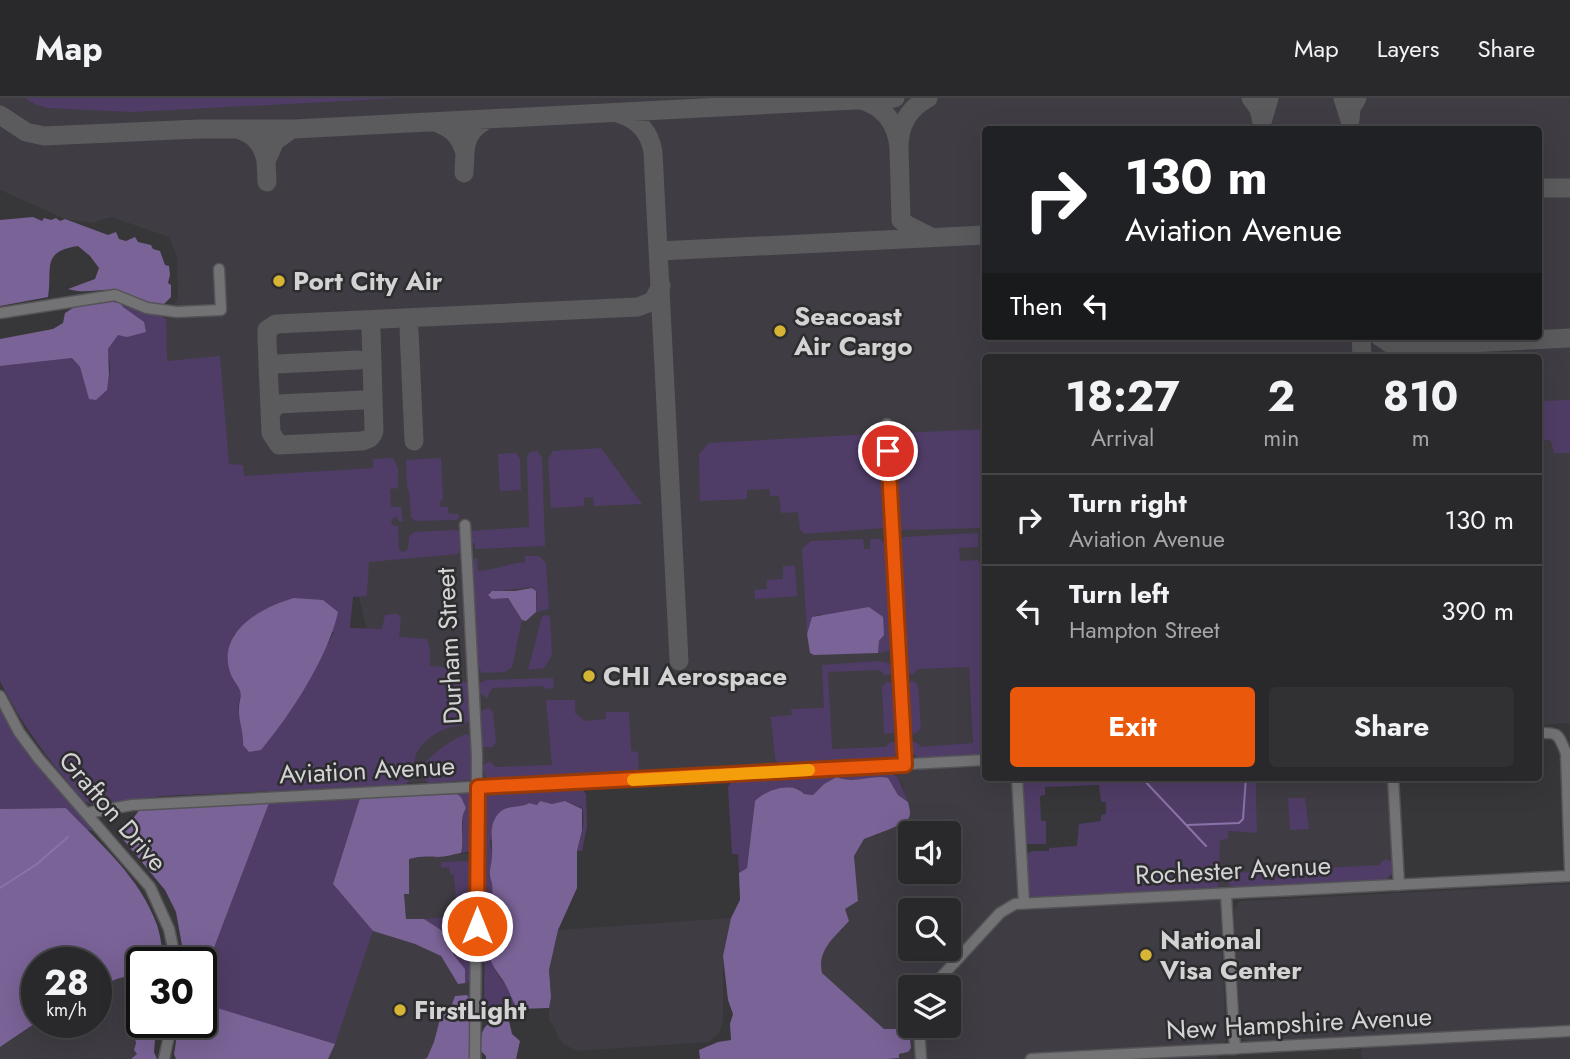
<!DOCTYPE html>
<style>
body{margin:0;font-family:Jost,sans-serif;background:#313032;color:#f1f3f6;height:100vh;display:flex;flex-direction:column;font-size:26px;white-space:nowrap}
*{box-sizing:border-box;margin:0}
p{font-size:23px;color:#a5a6a8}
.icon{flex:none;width:38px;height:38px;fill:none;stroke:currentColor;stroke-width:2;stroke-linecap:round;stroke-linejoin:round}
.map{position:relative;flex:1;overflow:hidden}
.panel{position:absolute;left:982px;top:256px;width:560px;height:427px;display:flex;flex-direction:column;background:#29282a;border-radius:7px;box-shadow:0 7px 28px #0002,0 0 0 2px #454447}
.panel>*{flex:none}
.guide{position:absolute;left:982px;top:28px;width:560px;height:214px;border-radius:7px;box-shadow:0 7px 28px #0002,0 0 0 2px #454447;background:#202124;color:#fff;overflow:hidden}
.tools{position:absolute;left:898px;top:723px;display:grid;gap:14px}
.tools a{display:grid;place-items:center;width:63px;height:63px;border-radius:7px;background:#29282a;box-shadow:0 7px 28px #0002,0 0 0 2px #454447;font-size:35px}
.speed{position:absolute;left:21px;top:849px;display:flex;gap:14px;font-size:35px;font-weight:700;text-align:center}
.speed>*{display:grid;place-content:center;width:91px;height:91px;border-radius:50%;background:#29282a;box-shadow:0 7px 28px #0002,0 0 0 2px #454447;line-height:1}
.speed small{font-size:18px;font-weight:400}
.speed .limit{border:4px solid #111;border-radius:10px;background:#fff;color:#111}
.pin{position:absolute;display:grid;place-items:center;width:60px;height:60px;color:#fff;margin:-30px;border:4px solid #fff;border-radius:50%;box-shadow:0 2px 7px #0007}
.me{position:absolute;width:77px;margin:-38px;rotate:0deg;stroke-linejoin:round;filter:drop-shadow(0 0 5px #0008)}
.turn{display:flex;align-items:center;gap:24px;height:147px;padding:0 28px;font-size:32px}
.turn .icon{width:91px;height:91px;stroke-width:2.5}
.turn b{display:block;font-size:49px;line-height:60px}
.then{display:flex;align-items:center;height:66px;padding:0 28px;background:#0003;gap:14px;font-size:26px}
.eta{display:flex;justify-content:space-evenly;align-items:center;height:119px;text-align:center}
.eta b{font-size:42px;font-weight:700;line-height:49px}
.cta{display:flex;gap:14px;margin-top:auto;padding:14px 28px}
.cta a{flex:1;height:80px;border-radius:7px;background:#ea580c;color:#fff;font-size:28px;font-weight:700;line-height:80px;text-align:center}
.cta a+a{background:#313032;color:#f1f3f6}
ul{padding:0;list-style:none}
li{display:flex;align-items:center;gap:21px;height:91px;padding:0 28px;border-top:2px solid #454447}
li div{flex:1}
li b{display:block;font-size:26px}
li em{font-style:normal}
header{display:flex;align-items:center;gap:42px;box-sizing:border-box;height:98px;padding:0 35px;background:#29282a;border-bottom:2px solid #454447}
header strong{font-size:33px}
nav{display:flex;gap:38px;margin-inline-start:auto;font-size:24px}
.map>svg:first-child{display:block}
.built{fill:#3f3c44;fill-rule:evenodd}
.green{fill:#503d67;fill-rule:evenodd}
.forest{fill:#7a6397}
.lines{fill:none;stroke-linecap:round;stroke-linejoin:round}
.stream{stroke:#8a73a8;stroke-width:2}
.taxiway{stroke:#5b5a5c;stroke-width:19}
.minor-casing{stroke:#545456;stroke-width:13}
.minor{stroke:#737275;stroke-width:10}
.route-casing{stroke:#983908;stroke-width:18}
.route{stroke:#ea580c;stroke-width:12}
.slow{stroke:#f59e0b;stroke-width:12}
.poi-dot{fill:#d6b534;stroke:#2d2c2e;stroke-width:2.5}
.labels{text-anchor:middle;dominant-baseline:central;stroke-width:5;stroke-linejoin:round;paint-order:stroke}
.poi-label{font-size:26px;font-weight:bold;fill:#d3d3d4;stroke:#2d2c2e;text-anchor:start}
.street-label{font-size:26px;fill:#d3d3d4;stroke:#2d2c2e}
</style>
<header>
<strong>Map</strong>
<nav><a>Map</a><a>Layers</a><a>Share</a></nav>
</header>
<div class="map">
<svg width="1570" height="961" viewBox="0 0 1570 961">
<rect width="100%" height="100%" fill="#373638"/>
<path class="built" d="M0,0H1570V625L1538,627V259H985V648L675,675L403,685L349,456L227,376L166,263V221L178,200L177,159L169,139L111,119L92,125L65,121L0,92ZM985,32H1538V238H985Z
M985,669V679H1021L1028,810L1220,802L1226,942L1217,961H887L899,960L906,931H884L822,875L820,866L822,853L849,823L844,811L858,803L854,758L864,740L877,737L906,723L907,703L902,686L895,677L922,671ZM910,735H948V774H910ZM910,812H948V850H910ZM910,889H948V928H910Z
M1256,679H1388L1392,777L1384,782L1216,791L1219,786V742L1228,733L1257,734Z
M448,756H485L482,961H328L373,833L415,846L441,858L458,886L465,871L453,856L442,831L424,821L406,822L404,796L409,795V761L432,757L440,759Z
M1570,786V928L1249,945L1241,937L1234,812L1240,803Z
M731,820L723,858V923L719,935L709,944L578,953L564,947L558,939L554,928L549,923V910L551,899L549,872L558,832Z
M140,873L142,874V897L129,920L138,956L131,961H0V949L37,924H96V890Z
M1570,939V961H1363L1361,956L1362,949Z"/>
<path class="green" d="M25,0H400L132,14L49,10L37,7Z
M120,205L160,217L166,221L167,263L220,258L229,366L243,367L244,378L373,370V361L393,360L398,370V390L390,391L391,409H401L403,423L399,424L397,419L393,420L391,424L394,428H398L399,451L402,454L408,451L409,439L414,434L457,432L461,436V454L457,456L369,464L367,495L366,498L353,499L350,530L382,531L385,517L397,516L401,519L399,539L427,541L430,550V568C456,569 451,574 469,587L470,622C463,630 454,627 445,631C437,634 427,641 422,647C410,659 417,677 405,687L162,698L94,707L85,704C50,664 24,631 0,583V268L72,260L80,269L89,300L96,302C109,286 114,275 107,254C114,239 128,222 120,205ZM334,534C313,574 291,617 261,652L243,647L244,635L238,611L241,595C227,570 226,563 234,536Z
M1570,302V355H1554L1551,343L1538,340V303Z
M985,331V659L920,662L912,655V645L914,643L922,649L973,645L969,569L918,571L912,577L905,573L899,443L904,439L978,435V449L959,450L960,463L977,462L980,465L981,430L900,432L898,428L894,346L897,338L902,335Z
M872,336L879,340L882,347L885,430L805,436L800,432L798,414L781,415L779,398H770V391L747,392V401L700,403L699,356L709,345Z
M601,350L642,406L594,408L593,399L584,400V408L551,410L548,361L553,353Z
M537,353L542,360L545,448L475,451V445H470V433L529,429L527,358L530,354Z
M516,355L520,361L521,392L500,393L498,356Z
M441,360L443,402L440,403V409H448L449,416H458L460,419L456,422L415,423L411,419L409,392L407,390L406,362Z
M863,441L864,451H870V441H880L886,447L891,548L889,553L878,555L879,543L882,541L820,516L812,519L807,536L802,451L811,443Z
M525,458H539L546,465L549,511L536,514L537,493L532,489L490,494L488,497L492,501L507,500L522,522L512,569L505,574L482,575L478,569L472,462L477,460L478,473C495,472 509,465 525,464Z
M783,468H795L797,498L755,501V492L767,491V482L783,481Z
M545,517L550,519L552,557L544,570L528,572L542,518Z
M878,563L892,566L893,576L884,577L880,572L828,574L832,651L886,649L889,645L894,644L898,646L895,659L889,663L781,668L775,661L771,619L792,617L791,611L824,610L822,567Z
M553,580L554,590L545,591L544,588L492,590L487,600L478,594L480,585L487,582Z
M911,583L915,584L918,588L921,631L914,636L910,632L906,588Z
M887,584L893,585L898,634L886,636L884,634L882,588Z
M546,602H575V615L585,623L606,621V614H629L631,653L638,654L639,673L635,676L492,683L486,679L482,668L490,663L496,669L552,667Z
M489,610L493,614L496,644L493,649H482L481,613Z
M0,611C25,657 61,694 96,733L87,732L66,710L0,711Z
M466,636L471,639L473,677L470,682L429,685L424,681L422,669C428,659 454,639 466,636Z
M890,674L898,680L908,704L898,697L888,681L878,679L845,684L842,682L824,686L813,697L804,696L799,691L794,690L755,703L747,770L739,775L738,756H732L728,689L732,682Z
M1021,679H1256L1257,735L1228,733V741L1220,742L1219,786L1216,791L1032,800L1027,794V756L1032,753H1049V750L1077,748L1079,726L1101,723V717L1106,716V704H1101L1099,687L1045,689V697L1040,698L1041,723H1046V746H1026Z
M581,690L586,696L587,728L582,753H577C581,739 586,725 582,710L565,703L552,706L540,703L537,707L529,705C520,711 508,709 498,716L490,744L493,759L489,778L492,785L494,833C483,854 490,864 501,881C508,890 512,901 517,911L492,912L484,906L486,697L495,693Z
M467,695L474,701L473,753L461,755C465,740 459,723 466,710L461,699L457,696Z
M360,700L333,786L373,833L335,946L201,905V884L269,705Z
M1288,700H1305L1309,731L1290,732Z
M1387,761L1393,765C1393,773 1393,778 1384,782L1232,789L1227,784L1228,774L1232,770L1233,775L1380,767L1382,763Z
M472,763V802L456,804L454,777L450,776L449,769L441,770V764Z
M469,811L471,813V882L465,886V871L453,856L449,837L424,821L456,818V812Z"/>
<path class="forest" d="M33,119L42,123L44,120L51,122L56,120L60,123L65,121L108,137L116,134L119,141L126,143L135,139L138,144L151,147L153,151L160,153L165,167L169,168L170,177L168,185L171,187V199L162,208C149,206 135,201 124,197C118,194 119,193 114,192C98,191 84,196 68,191L95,181L99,170L90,158L78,148C40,154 53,170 48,199L0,208V122Z
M105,203L120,205L123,209L144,224L146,234L127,239L118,237L108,251L109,276L107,292L96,302L89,301L80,269L72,260L0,268V241L53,231L63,225L65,215L76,208Z
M532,490L536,493V514L526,523L522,522L508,500L492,501L488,497L492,493H515Z
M294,500L323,502L338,514C329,557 290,618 261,652L249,654L243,647C244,634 238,622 239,609C239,604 242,598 240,593C238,587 232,581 230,574C217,533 262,509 294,500Z
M869,509L883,519L884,537L879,543L878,555L814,557L810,555L807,536L812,519Z
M837,679C854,687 870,676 888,680L898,697L908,704C909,709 912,716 908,721C903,727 872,738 864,741L854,758L858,803L845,811L849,823C834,840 817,852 822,875L884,931H906L909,933L911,950L908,954L899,956V960L887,961H700L699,952L718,944L731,942L730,926L733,916L728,902L723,858L731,820L740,802L739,775L747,770L755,703C765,692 793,683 804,696L813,697L824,686Z
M457,696L461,699L466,710C458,723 465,740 461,755C454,756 445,759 438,759C427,758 420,758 409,761V796H404L406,821H424L449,837L453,856L465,871V885L458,886L441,858L415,846L373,833L333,786L360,700Z
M540,703L552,706L565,703L582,711V733L577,753V790L558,832L549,872L551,899L549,910L517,911C512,901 508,890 502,881C490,864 483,855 494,833L492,785C487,774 492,768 492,758C493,744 488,728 498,716C506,706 520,711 529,705L537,707Z
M269,705L201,884V864H185L176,814L165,792L117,734L124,725L129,726L140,711Z
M66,710C100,746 140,779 157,827C161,839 162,852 164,864H142V874L117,881L96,890V864H37V924L0,949V711Z
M142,897V924H163L160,937L155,941L154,954L157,961H131L137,956L134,952L136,945L129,920Z
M467,897L470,902V961H424L427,960L434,944L440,921L451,909L455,898Z
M201,905L335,946L328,961H176L174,956L179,924H201Z
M494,923H509L512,936L520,943L516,961H486V958L481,953C482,939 479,929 494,923Z"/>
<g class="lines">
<path class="stream" d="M1141,679L1206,748
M1187,727L1239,725L1243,721L1246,679
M0,790L37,766L68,739"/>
<path class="taxiway" d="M1251,0L1259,11L1262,24L1269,0
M1343,0L1350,22L1351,10L1357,0
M861,2C885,9 897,26 899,50C899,27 908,11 928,0
M620,16C639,22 650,35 653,54L679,563
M0,17L26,34L44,38L199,31H294L895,0
M435,24C452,30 460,38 465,55C466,38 473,29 488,21
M240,32C255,37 263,47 266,63L275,43L292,31
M899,50L901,122L907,127L929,138
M266,63L267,84
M464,75L465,55
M1538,90H1570
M659,153L985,137
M371,232L374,333C372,340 369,341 362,343L279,347L271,335L267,242V232L276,226L638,209L653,203L661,188
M409,232L414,343
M1361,238L1362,259
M1379,238L1391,246L1405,248L1570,240
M277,266L358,262
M270,315L278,306L363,302"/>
<defs>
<path id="minor" d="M0,215L115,197L147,210L177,214L221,212L219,171
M887,326L905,667
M465,427L477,658L475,961
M0,598L19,634L39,661L150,789L169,831L176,864
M1538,635C1560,634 1558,637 1566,655L1570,771
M1017,679L1024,805
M1393,679L1399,787
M87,715L132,707L985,662
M1226,796L1235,951
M932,889L1000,815L1015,806L1570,778
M919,928L921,961
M164,961L172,924
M1031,961L1570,933"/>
</defs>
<use href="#minor" class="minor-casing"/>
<use href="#minor" class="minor"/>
</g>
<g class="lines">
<defs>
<path id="route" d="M477,828L478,689L905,667L888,353"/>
</defs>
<use href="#route" class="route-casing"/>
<use href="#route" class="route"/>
<path class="slow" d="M633,682L809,672"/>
</g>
<g class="poi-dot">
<circle cx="279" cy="183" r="7"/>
<circle cx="780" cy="233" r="7"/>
<circle cx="589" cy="578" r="7"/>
<circle cx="1146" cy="857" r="7"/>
<circle cx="400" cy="912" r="7"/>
</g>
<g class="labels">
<g class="poi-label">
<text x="293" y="183">Port City Air</text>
<text x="794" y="218">Seacoast<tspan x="794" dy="30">Air Cargo</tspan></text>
<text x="603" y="578">CHI Aerospace</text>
<text x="1160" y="842">National<tspan x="1160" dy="30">Visa Center</tspan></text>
<text x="414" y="912">FirstLight</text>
</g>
<g class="street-label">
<text transform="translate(449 548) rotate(-93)">Durham Street</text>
<text transform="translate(367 672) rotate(-3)">Aviation Avenue</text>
<text transform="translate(113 713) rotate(49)">Grafton Drive</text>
<text transform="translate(1233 772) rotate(-3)">Rochester Avenue</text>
<text transform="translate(1299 925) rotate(-3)">New Hampshire Avenue</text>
</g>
</g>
</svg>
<div class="tools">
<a><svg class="icon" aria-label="sound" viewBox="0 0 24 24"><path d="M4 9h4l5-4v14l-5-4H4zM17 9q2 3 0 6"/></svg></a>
<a><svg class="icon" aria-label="search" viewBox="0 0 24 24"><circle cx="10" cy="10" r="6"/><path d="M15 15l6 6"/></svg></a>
<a><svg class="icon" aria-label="layers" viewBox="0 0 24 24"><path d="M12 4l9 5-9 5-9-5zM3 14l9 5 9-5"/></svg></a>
</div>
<div class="speed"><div>28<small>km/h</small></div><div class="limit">30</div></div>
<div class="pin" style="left:888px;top:353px;background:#d93025"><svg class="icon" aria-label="arrive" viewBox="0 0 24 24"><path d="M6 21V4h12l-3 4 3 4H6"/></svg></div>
<svg class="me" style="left:477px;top:828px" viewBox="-20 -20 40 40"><circle r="17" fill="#ea580c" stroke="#fff" stroke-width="3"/><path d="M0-11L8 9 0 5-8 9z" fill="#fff"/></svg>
<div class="guide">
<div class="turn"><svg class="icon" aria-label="right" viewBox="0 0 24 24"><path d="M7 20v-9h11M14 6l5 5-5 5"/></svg><div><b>130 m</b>Aviation Avenue</div></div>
<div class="then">Then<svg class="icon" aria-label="left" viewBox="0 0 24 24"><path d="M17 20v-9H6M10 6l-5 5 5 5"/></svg></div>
</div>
<section class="panel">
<div class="eta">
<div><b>18:27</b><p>Arrival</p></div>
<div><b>2</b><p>min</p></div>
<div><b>810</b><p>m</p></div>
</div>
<ul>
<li><svg class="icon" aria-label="right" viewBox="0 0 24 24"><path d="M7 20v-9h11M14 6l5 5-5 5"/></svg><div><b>Turn right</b><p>Aviation Avenue</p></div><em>130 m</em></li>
<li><svg class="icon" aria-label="left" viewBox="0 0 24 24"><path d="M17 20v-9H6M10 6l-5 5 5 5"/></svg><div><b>Turn left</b><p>Hampton Street</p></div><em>390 m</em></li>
</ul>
<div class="cta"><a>Exit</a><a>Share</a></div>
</section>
</div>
